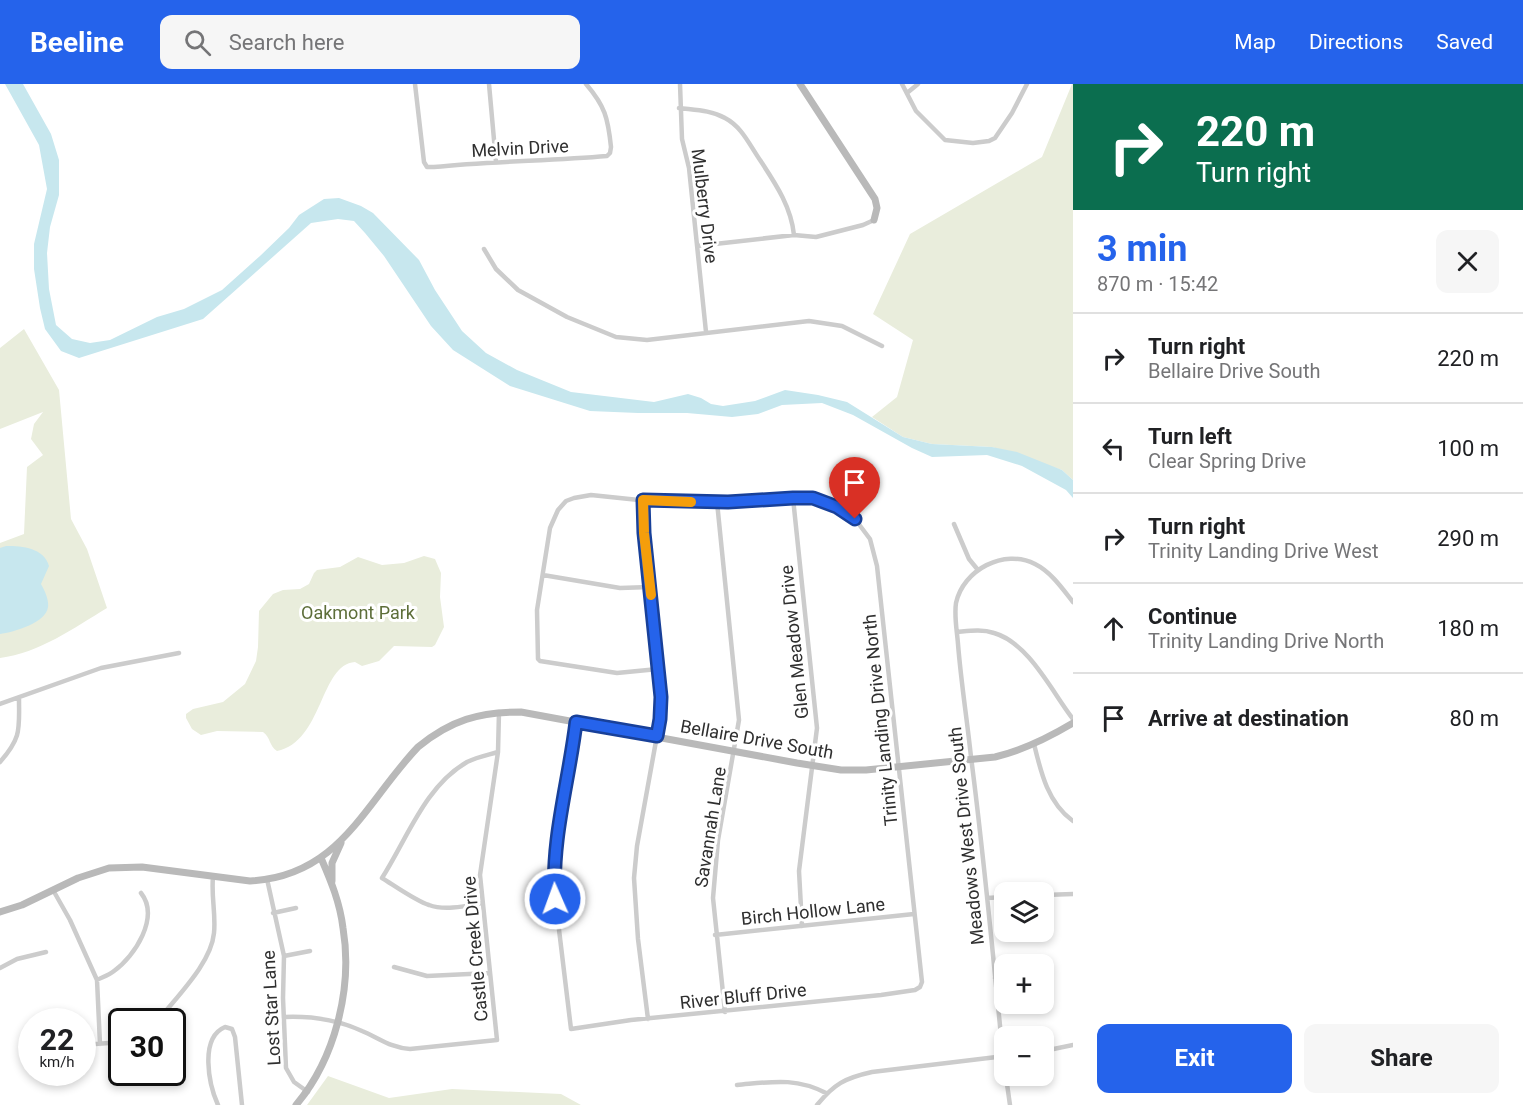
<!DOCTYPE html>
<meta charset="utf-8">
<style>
body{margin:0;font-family:Roboto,sans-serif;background:#f6f6f6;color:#202124;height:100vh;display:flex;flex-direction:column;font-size:22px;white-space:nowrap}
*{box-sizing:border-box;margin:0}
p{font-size:20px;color:#757577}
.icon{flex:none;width:33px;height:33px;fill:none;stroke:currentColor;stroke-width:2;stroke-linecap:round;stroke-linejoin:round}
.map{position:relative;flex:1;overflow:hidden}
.drawer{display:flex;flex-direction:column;background:#fff;width:450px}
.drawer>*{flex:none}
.top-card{background:#0b6e4f;color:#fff;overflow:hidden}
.buttons{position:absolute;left:994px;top:798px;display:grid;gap:12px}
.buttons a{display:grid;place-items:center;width:60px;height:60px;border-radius:12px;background:#fff;box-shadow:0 3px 9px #0003;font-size:30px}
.speed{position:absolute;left:18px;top:924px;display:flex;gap:12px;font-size:30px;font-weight:700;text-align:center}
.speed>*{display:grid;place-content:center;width:78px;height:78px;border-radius:50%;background:#fff;box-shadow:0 3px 9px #0003;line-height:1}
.speed small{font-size:15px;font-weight:400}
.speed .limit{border:3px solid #111;border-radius:9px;background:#fff;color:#111}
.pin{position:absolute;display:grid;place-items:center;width:51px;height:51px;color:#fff;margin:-62px -26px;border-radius:50% 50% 50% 0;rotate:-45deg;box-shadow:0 0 6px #0007}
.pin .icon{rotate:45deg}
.me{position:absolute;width:66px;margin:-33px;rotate:358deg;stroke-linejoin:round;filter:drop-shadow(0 0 4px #0008)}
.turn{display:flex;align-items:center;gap:21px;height:126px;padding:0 24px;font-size:27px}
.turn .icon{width:78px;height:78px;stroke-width:2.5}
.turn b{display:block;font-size:42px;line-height:51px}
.round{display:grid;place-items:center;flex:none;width:63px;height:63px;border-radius:12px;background:#f6f6f6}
.head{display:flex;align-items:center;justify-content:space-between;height:102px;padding:0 24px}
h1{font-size:36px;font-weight:700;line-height:45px;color:#2563eb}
.button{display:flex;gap:12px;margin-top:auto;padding:12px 24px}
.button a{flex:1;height:69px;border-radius:12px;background:#2563eb;color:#fff;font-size:24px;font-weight:700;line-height:69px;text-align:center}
.button a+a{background:#f6f6f6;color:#202124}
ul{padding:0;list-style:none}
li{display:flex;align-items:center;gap:18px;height:90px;padding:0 24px;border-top:2px solid #e0e0e0}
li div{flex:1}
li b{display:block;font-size:22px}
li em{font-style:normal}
header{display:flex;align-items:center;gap:36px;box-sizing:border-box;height:84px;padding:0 30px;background:#2563eb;color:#fff}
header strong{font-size:28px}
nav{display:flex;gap:33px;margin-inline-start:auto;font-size:21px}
.search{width:420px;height:54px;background:#f6f6f6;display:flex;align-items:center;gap:15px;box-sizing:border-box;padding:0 21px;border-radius:12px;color:#757577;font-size:22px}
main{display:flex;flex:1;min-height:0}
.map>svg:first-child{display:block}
.green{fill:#e9eddc}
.water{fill:#c7e7ee}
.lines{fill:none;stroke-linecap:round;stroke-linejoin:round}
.street{stroke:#ccc;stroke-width:4.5}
.secondary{stroke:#b9b9b9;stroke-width:7}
.route-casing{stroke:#184099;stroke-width:15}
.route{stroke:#2563eb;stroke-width:10}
.slow{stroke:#f59e0b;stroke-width:10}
.labels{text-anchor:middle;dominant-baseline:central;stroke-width:6;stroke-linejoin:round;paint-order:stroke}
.street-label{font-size:18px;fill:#2f2f2f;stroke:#fff}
.park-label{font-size:18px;fill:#5d6e39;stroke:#fff}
</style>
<header>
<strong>Beeline</strong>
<div class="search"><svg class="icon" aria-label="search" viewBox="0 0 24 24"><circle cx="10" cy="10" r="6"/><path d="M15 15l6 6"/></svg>Search here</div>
<nav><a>Map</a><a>Directions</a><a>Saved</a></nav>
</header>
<main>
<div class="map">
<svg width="1073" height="1021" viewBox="0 0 1073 1021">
<rect width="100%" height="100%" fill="#fff"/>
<path class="green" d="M1072,0H1073V396L1062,386L992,363L932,360L903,353L872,333L897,313L913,256L873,230L910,150L1042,73Z
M24,245L59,306L71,435L87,465L107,524C74,544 39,569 0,574V459L24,450L27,383L43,371L31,355L34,340L43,328L0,345V264Z
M424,472L435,475L441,489L440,513L444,543L435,561L432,563L394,562L379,577L362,582L355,578C320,580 323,658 277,667C269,662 271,654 263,648L217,647L201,651L192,645L186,634V630L193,625L223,618L245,600L256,577L258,563L259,527L273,510L283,506L300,505L309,500L314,489L317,486L340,483L358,473L382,481L404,479Z
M328,992L389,1014L452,1005L561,1010L581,1021H307Z"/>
<path class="water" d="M5,0H23L51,50L59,76V111L50,143L47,169L49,205L56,241L72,255L90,259L110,256L157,233L184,225L222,206L260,172L289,144L299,131L324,115L339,114L361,122L373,129L419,176L435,206L462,247L486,269L517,286L571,308L654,318L688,310L701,314L711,320L723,322L755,317L785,306L818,311L847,318L903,353L932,360L992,363L1017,368L1062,386L1073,396V414L1066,406L1022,382L987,371L932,373L912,364L853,331L822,319L782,321L758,330L732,333L687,329H638L590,327L510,302L453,266L431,242L384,172L365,149L354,137L338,135L311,139L203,235L79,274L61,267L45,245L40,224L34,185V160L47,105L39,61Z
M6,462C23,462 44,464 49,482L41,500C45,507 49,516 48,523C46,539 14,548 0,550V464Z"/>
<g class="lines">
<path class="street" d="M415,0L424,78L427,83H434C492,77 549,77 607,72L610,69L611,63C608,34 605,22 586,0
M489,0L496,78
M680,0L682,55L689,84L706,248
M902,0L916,27L945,56L973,59L989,57L995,54L1012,29L1027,0
M907,9L918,0
M679,24C695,26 711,26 725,34C742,43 749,60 760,76C775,99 791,122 794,151
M697,162L794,151L816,153L863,141L874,136
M484,165L496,185L518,206L567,233L616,253L647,256L809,237L842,242L882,262
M793,414L817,644L799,787L802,842
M643,416L644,449L661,613L660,635L637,762L634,794L638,855L648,935
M717,418L739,636L718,756L713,814L725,928
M954,440L969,475L978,486
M543,491L620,504L650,503
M957,548C969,547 982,545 994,549C1029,559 1052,608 1073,635
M0,620L101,584L179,569
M576,638L554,778L557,829L571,945L631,936L881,911L915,906L920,903L922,898L877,482L870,455L855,435L837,423L813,414H793L717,418H658L591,411L574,414L566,417L558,426L550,444L537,526L538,575L540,577L617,589L658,585
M1034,660C1041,689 1048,719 1073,737
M0,678C22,653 19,645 19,614
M267,795L284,872L283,914L286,984L294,998L308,1008
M53,806L70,836L97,896L100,960
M1044,811L1073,810
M987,814L1005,813
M482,819C466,822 445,827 429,821C416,817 395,802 382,794C407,755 425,702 467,678C477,673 488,671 498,668
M273,829L296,824
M715,851L914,830
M284,872L310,867
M394,883L427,892L490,889
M0,884L17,875L46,868
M995,894L1005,892
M97,896C103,893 109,891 114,887C135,872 160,833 141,809
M285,933C312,932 338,936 362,947C379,954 391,964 410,965L497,956L480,791L498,668L499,628
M157,938C176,913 211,880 214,849C216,830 211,812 213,793
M82,961L122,958
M24,963H32
M1044,967L1073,961
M737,1001C771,998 795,993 826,1009
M218,1021C209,1001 199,954 225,943L232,945L235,953L242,1021
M817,1021C834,1000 845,994 872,988L1005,972
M1010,1021L1003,972C993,872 984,772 971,673C967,635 961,598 958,560C957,547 954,532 956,519C963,486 1004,464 1035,480C1051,488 1062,504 1073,518"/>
<path class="secondary" d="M800,0L875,115L877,124L874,136
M332,797V779L341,759
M0,828L22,821L78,794L109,784L142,783L250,797C340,792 364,720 418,663C451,636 479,628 521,628L797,679L841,686H866L995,673C1024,666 1048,654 1073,639
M296,1021C335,975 353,904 343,844C340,819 331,797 321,774"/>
</g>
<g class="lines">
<defs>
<path id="route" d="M555,815C551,755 569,697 576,638L657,652L660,635L661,613L644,449L643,416L728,418L793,414H813L837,423L855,435"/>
</defs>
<use href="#route" class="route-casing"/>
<use href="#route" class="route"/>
<path class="slow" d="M651,511L644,449L643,416L691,418"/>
</g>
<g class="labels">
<g class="street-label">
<text transform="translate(520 64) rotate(-3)">Melvin Drive</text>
<text transform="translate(705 122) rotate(83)">Mulberry Drive</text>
<text transform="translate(794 558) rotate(-96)">Glen Meadow Drive</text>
<text transform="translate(880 636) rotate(-96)">Trinity Landing Drive North</text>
<text transform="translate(757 655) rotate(10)">Bellaire Drive South</text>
<text transform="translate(710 743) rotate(-81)">Savannah Lane</text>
<text transform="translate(966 752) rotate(-96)">Meadows West Drive South</text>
<text transform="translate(813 827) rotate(-6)">Birch Hollow Lane</text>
<text transform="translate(475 865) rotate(-95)">Castle Creek Drive</text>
<text transform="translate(743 912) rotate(-6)">River Bluff Drive</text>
<text transform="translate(271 924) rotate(-93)">Lost Star Lane</text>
</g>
<g class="park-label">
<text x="358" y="528">Oakmont Park</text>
</g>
</g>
</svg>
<div class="buttons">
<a><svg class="icon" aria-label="layers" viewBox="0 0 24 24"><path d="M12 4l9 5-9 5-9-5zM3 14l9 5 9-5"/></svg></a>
<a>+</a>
<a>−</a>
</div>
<div class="speed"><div>22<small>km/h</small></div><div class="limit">30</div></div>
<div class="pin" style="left:855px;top:435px;background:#d93025"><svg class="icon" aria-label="arrive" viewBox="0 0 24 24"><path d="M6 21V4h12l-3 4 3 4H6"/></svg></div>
<svg class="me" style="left:555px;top:815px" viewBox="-20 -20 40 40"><circle r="17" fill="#2563eb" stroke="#fff" stroke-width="3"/><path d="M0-11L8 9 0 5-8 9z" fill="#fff"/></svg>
</div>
<section class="drawer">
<div class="top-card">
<div class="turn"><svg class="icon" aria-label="right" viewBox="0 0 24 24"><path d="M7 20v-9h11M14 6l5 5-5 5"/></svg><div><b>220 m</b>Turn right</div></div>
</div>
<div class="head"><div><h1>3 min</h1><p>870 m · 15:42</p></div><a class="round"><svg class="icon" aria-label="close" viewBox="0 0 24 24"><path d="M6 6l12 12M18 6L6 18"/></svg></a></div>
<ul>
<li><svg class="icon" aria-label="right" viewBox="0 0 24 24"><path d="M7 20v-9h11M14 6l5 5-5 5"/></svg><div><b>Turn right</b><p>Bellaire Drive South</p></div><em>220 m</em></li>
<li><svg class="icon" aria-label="left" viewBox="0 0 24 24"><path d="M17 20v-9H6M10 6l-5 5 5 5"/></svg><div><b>Turn left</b><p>Clear Spring Drive</p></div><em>100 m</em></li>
<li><svg class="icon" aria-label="right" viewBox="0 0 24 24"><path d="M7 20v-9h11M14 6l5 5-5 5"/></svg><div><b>Turn right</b><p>Trinity Landing Drive West</p></div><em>290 m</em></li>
<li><svg class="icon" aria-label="ahead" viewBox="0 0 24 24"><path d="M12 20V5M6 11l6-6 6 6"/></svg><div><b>Continue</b><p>Trinity Landing Drive North</p></div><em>180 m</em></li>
<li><svg class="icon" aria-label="arrive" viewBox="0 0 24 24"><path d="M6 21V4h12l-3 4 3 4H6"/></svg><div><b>Arrive at destination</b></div><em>80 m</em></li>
</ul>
<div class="button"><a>Exit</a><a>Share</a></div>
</section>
</main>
